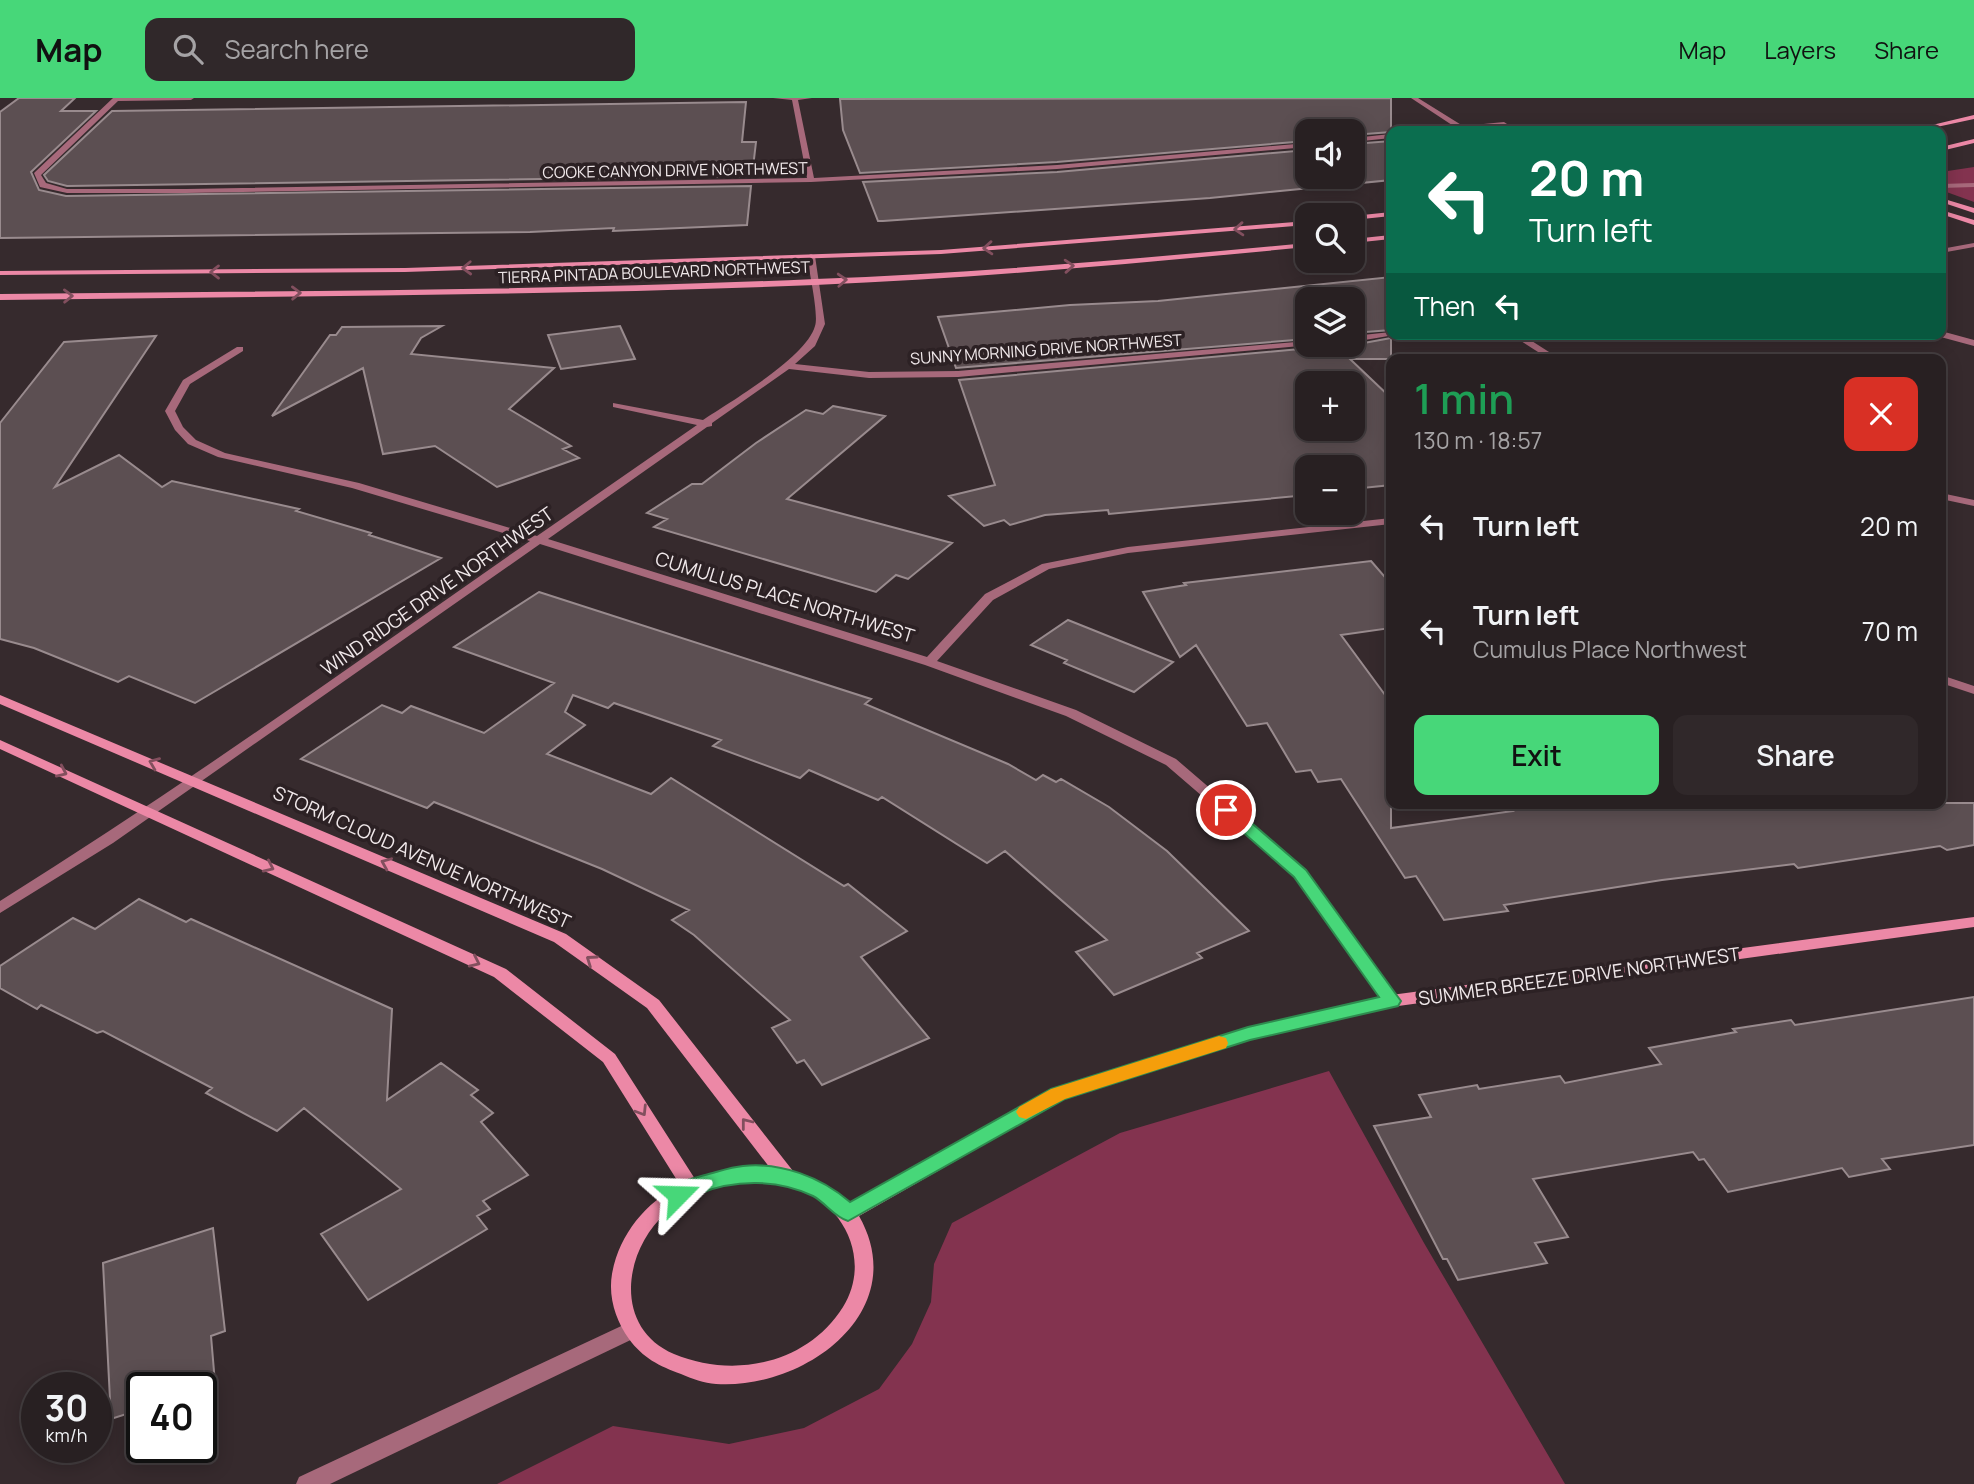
<!DOCTYPE html>
<meta charset="utf-8">
<style>
body{margin:0;font-family:Manrope,sans-serif;background:#30282a;color:#f1f3f6;height:100vh;display:flex;flex-direction:column;font-size:26px;white-space:nowrap}
*{box-sizing:border-box;margin:0}
p{font-size:23px;color:#a5a3a5}
.icon{flex:none;width:38px;height:38px;fill:none;stroke:currentColor;stroke-width:2;stroke-linecap:round;stroke-linejoin:round}
.map{position:relative;flex:1;overflow:hidden}
.panel{position:absolute;left:1386px;top:256px;width:560px;height:455px;display:flex;flex-direction:column;background:#282022;border-radius:14px;box-shadow:0 4px 18px #0003,0 0 0 2px #443e40}
.panel>*{flex:none}
.top-card{position:absolute;left:1386px;top:28px;width:560px;height:214px;border-radius:14px;box-shadow:0 4px 18px #0003,0 0 0 2px #443e40;background:#0b6e4f;color:#fff;overflow:hidden}
.buttons{position:absolute;left:1295px;top:21px;display:grid;gap:14px}
.buttons a{display:grid;place-items:center;width:70px;height:70px;border-radius:14px;background:#282022;box-shadow:0 4px 18px #0003,0 0 0 2px #443e40;font-size:35px}
.speed{position:absolute;left:21px;top:1274px;display:flex;gap:14px;font-size:35px;font-weight:700;text-align:center}
.speed>*{display:grid;place-content:center;width:91px;height:91px;border-radius:50%;background:#282022;box-shadow:0 4px 18px #0003,0 0 0 2px #443e40;line-height:1}
.speed small{font-size:18px;font-weight:400}
.speed .limit{border:4px solid #111;border-radius:10px;background:#fff;color:#111}
.pin{position:absolute;display:grid;place-items:center;width:60px;height:60px;color:#fff;margin:-30px;border:4px solid #fff;border-radius:50%;box-shadow:0 2px 7px #0007}
.me{position:absolute;width:77px;margin:-38px;rotate:68deg;stroke-linejoin:round;filter:drop-shadow(0 0 5px #0008)}
.turn{display:flex;align-items:center;gap:24px;height:147px;padding:0 28px;font-size:32px}
.turn .icon{width:91px;height:91px;stroke-width:2.5}
.turn b{display:block;font-size:49px;line-height:60px}
.then{display:flex;align-items:center;height:66px;padding:0 28px;background:#0003;gap:14px;font-size:26px}
.round{display:grid;place-items:center;flex:none;width:74px;height:74px;border-radius:14px;background:#30282a}
.head{display:flex;align-items:center;justify-content:space-between;height:119px;padding:0 28px}
h1{font-size:42px;font-weight:600;line-height:52px;color:#1e9e55}
.cta{display:flex;gap:14px;margin-top:auto;padding:14px 28px}
.cta a{flex:1;height:80px;border-radius:14px;background:#47d779;color:#111;font-size:28px;font-weight:600;line-height:80px;text-align:center}
.cta a+a{background:#30282a;color:#f1f3f6}
ul{padding:0;list-style:none}
li{display:flex;align-items:center;gap:21px;height:105px;padding:0 28px}
li div{flex:1}
li b{display:block;font-size:26px}
li em{font-style:normal}
header{display:flex;align-items:center;gap:42px;box-sizing:border-box;height:98px;padding:0 35px;background:#47d779;color:#111}
header strong{font-size:33px}
nav{display:flex;gap:38px;margin-inline-start:auto;font-size:24px}
.search{width:490px;height:63px;background:#30282a;display:flex;align-items:center;gap:18px;box-sizing:border-box;padding:0 24px;border-radius:14px;color:#a5a3a5;font-size:26px}
.map>svg:first-child{display:block}
.green{fill:#83334f}
.building{fill:#5c4f52;stroke:#998b8e;stroke-width:2;fill-rule:evenodd}
.lines{fill:none;stroke-linecap:round;stroke-linejoin:round}
.street{fill:#a7697b;fill-rule:evenodd}
.secondary{fill:#ec88a6;fill-rule:evenodd}
.oneway{stroke:#824f5e}
.route{fill:#47d779;stroke:#2e8c4f;stroke-width:2}
.slow{fill:#f59e0b}
.labels{text-anchor:middle;dominant-baseline:central;stroke-width:7;stroke-linejoin:round;paint-order:stroke}
.far-street-label{font-size:16px;fill:#f0e8ea;stroke:#2c2124}
.street-label{font-size:19px;fill:#f0e8ea;stroke:#2c2124}
</style>
<header>
<strong>Map</strong>
<div class="search"><svg class="icon" aria-label="search" viewBox="0 0 24 24"><circle cx="10" cy="10" r="6"/><path d="M15 15l6 6"/></svg>Search here</div>
<nav><a>Map</a><a>Layers</a><a>Share</a></nav>
</header>
<div class="map">
<svg width="1974" height="1386" viewBox="0 0 1974 1386">
<rect width="100%" height="100%" fill="#362a2d"/>
<path class="green" d="M1974,69V104L1941,92V74Z
M1329,973L1424,1145L1565,1386H497L613,1328L729,1346L804,1330L879,1291L912,1246L931,1204L934,1166L952,1125L1120,1035Z"/>
<path class="building" d="M19,0H75L61,13H96L31,74L39,92L66,98L751,88L747,127L613,133L614,130L530,134L0,140V14Z
M1391,0V34L1353,37V33H1307V43L1057,64L860,75L843,32L840,1Z
M746,4L742,44H756L752,78L67,88L48,83L44,77L112,13Z
M1391,43V82L1210,100L883,123H878L863,84L1057,74L1307,52V79H1353V46Z
M1391,179V232L1353,235V201H1307V241L956,270L938,219L1070,207L1158,203Z
M442,228L421,240L411,256L554,270L509,311L571,348L563,351L579,360L497,389L435,348L383,356L363,270L272,318L330,237H336L342,229Z
M620,228L635,261L561,271L548,237Z
M156,238L55,389L119,357L162,389L172,383L299,411L296,413L371,435L369,437L441,460L195,605L129,578L118,584L34,550L0,541V325L64,244Z
M1391,240V261H1350L1391,300V387L1353,391V369H1307V395L1295,396L1297,398L1109,416L1108,412L1045,417L1010,427L1004,422L984,428L949,398L995,387L959,282L1311,250L1314,247H1353ZM1307,285H1353V331H1307Z
M833,308L885,318L787,401L952,445L908,481L896,477L876,494L654,429L667,421L647,415L692,386H702L756,345L806,312L823,316Z
M1371,463L1391,486V530L1341,537L1391,605V730L1513,713L1507,705H1974V747L1947,752L1940,748L1798,770L1794,766L1662,782L1504,807L1508,813L1444,822L1416,778L1405,780L1341,681L1318,684L1311,672L1296,674L1267,625L1247,628L1196,547L1180,559L1143,494L1186,487L1184,485Z
M539,494L871,601L865,606L1008,666L1036,682L1043,677L1056,684L1061,681L1109,709L1167,753L1249,833L1197,855L1202,860L1114,897L1076,854L1107,842L1005,753L987,765L882,699L878,702L809,672L800,680L713,648L721,642L614,605L608,610L573,597L565,614L585,627L547,656L651,696L671,680L844,788L848,786L907,833L861,859L929,940L822,987L804,962L797,965L772,930L790,922L694,837L672,822L689,812L602,771L467,717L434,704L427,710L301,661L382,607L402,615L411,608L484,635L554,585L454,549Z
M1068,522L1173,564L1134,594L1064,565L1067,562L1031,547Z
M139,801L186,824L191,821L392,911L387,1002L441,965L478,992L471,997L493,1015L481,1024L528,1077L483,1103L490,1111L477,1118L487,1131L368,1202L321,1136L401,1091L304,1010L277,1033L206,995L212,990L103,933L97,935L41,907L37,911L0,890V868L73,820L95,831Z
M1974,899V1047L1882,1061L1890,1071L1849,1079L1842,1070L1728,1094L1704,1061L1699,1062L1693,1054L1533,1081L1568,1139L1535,1145L1547,1165L1458,1182L1447,1161H1443L1374,1028L1431,1019L1419,997L1477,987L1479,991L1560,978L1565,985L1661,966L1649,950L1736,934L1733,931L1791,922L1795,927Z
M213,1130L225,1233L211,1238L215,1285L201,1290H142V1311L111,1321L103,1165Z"/>
<g class="lines">
<path class="street" d="M113,0H194L191,2L118,3L41,77L46,85L67,91H186L807,80L792,2L773,0H812L798,2L814,80L1057,67L1307,45V49L1057,71L811,84L186,95H67L40,89L34,75Z
M1411,0H1418L1463,28L1504,24L1507,26L1453,33H1433L1455,29Z
M1391,36V40L1353,44V40Z
M1974,85V89L1941,90V86Z
M1974,145V149L1941,155V151Z
M811,156L815,158L825,226L815,248L795,266L869,274L958,273L1307,243V247H1311L958,279L869,280L789,271L712,325V328L707,329L548,441L927,559L985,496L1042,466L1128,449L1391,420V426L1128,455L1049,471L993,502L937,563L1076,612L1176,661L1305,772L1397,899L1399,903L1397,907H1385L1295,778L1166,667L1066,618L925,567L540,446L113,745L0,815V803C181,690 355,565 530,443L352,390L218,359L188,346L175,332L165,313L183,282L237,249H243V253L190,286L175,313L183,329L196,342L225,355L359,385L537,438L697,327L613,309V305L703,322C731,303 806,260 815,228C819,217 809,173 807,158Z
M1941,233L1974,242V248L1937,238L1936,236H1941Z
M1391,234V236H1400L1353,244V238Z
M1510,236H1521L1560,261H1549Z
M1941,395L1974,402V408L1941,401Z
M1941,577L1974,588V596L1941,585Z
M632,1223L639,1226L642,1232L639,1238L330,1386H296L299,1379Z"/>
<path class="secondary" d="M1974,17V21L1918,33H1907Z
M1974,41V45L1941,53V49Z
M1941,100L1974,110V115L1941,104Z
M1941,112L1974,122V127L1941,116Z
M1391,114V118L1353,122V118Z
M1307,123V127L941,156L405,174L0,177V173L405,170L941,152Z
M1391,137V141L1353,145V141Z
M1307,145V149C1143,165 980,180 815,187C544,198 272,198 0,202V196C272,193 544,193 815,181C980,175 1143,160 1307,145Z
M0,597L566,836L659,902L793,1073L826,1087L849,1106L1052,991L1248,929L1391,897L1974,819V829L1391,909L1250,941L1064,1001L859,1118C913,1213 805,1292 716,1286C704,1285 692,1281 681,1276C659,1268 643,1260 629,1241C616,1223 608,1199 612,1176C619,1137 645,1105 680,1087L603,964L494,879L0,651V642L506,871L615,956L695,1081L743,1069L770,1070L647,910L554,844L0,606ZM743,1083C760,1084 779,1083 796,1089C844,1106 872,1162 843,1209C807,1266 734,1281 674,1256C613,1230 623,1153 666,1115C688,1095 715,1090 743,1083Z"/>
</g>
<defs><path id="oneway-chevron" d="M-2-3.5L2.5 0L-2 3.5" fill="none" stroke-width="1.6" stroke-linecap="round" stroke-linejoin="round" transform="scale(1.75)"/></defs>
<g class="oneway">
<use href="#oneway-chevron" transform="translate(1239 131) rotate(176)"/>
<use href="#oneway-chevron" transform="translate(988 150) rotate(176)"/>
<use href="#oneway-chevron" transform="translate(1069 168) rotate(-4)"/>
<use href="#oneway-chevron" transform="translate(467 170) rotate(178)"/>
<use href="#oneway-chevron" transform="translate(215 174) rotate(180)"/>
<use href="#oneway-chevron" transform="translate(842 182) rotate(-3)"/>
<use href="#oneway-chevron" transform="translate(296 195) rotate(-1)"/>
<use href="#oneway-chevron" transform="translate(68 198) rotate(-1)"/>
<use href="#oneway-chevron" transform="translate(154 665) rotate(-158)"/>
<use href="#oneway-chevron" transform="translate(62 674) rotate(24)"/>
<use href="#oneway-chevron" transform="translate(386 765) rotate(-157)"/>
<use href="#oneway-chevron" transform="translate(269 769) rotate(25)"/>
<use href="#oneway-chevron" transform="translate(591 862) rotate(-145)"/>
<use href="#oneway-chevron" transform="translate(475 864) rotate(25)"/>
<use href="#oneway-chevron" transform="translate(642 1013) rotate(58)"/>
<use href="#oneway-chevron" transform="translate(746 1025) rotate(-128)"/>
</g>
<path class="route" d="M1226,707L1232,708L1306,772L1398,899L1401,903L1398,908L1250,942L1065,1001L848,1123C834,1119 826,1105 813,1098C778,1081 735,1081 698,1096C691,1098 686,1103 678,1105L671,1103L668,1097C675,1083 692,1081 705,1077C717,1074 731,1069 743,1068C781,1064 821,1079 850,1104L1051,991L1248,929L1379,899L1294,779L1221,715L1218,712L1221,708Z"/>
<path class="slow" d="M1219,938L1226,940L1228,945L1226,950L1065,1001L1026,1021L1019,1019L1016,1014L1019,1009L1051,991Z"/>
<g class="labels">
<g class="far-street-label">
<text transform="translate(675 72) rotate(-1)">COOKE CANYON DRIVE NORTHWEST</text>
<text transform="translate(654 174) rotate(-2)">TIERRA PINTADA BOULEVARD NORTHWEST</text>
<text transform="translate(1046 251) rotate(-4)">SUNNY MORNING DRIVE NORTHWEST</text>
</g>
<g class="street-label">
<text transform="translate(437 493) rotate(-35)">WIND RIDGE DRIVE NORTHWEST</text>
<text transform="translate(785 499) rotate(17)">CUMULUS PLACE NORTHWEST</text>
<text transform="translate(422 759) rotate(24)">STORM CLOUD AVENUE NORTHWEST</text>
<text transform="translate(1579 878) rotate(-8)">SUMMER BREEZE DRIVE NORTHWEST</text>
</g>
</g>
</svg>
<div class="buttons">
<a><svg class="icon" aria-label="sound" viewBox="0 0 24 24"><path d="M4 9h4l5-4v14l-5-4H4zM17 9q2 3 0 6"/></svg></a>
<a><svg class="icon" aria-label="search" viewBox="0 0 24 24"><circle cx="10" cy="10" r="6"/><path d="M15 15l6 6"/></svg></a>
<a><svg class="icon" aria-label="layers" viewBox="0 0 24 24"><path d="M12 4l9 5-9 5-9-5zM3 14l9 5 9-5"/></svg></a>
<a>+</a>
<a>−</a>
</div>
<div class="speed"><div>30<small>km/h</small></div><div class="limit">40</div></div>
<div class="pin" style="left:1226px;top:712px;background:#d93025"><svg class="icon" aria-label="arrive" viewBox="0 0 24 24"><path d="M6 21V4h12l-3 4 3 4H6"/></svg></div>
<svg class="me" style="left:678px;top:1097px" viewBox="-20 -20 40 40"><path d="M0-17L14 15 0 8-14 15z" fill="#47d779" stroke="#fff" stroke-width="4"/></svg>
<div class="top-card">
<div class="turn"><svg class="icon" aria-label="left" viewBox="0 0 24 24"><path d="M17 20v-9H6M10 6l-5 5 5 5"/></svg><div><b>20 m</b>Turn left</div></div>
<div class="then">Then<svg class="icon" aria-label="left" viewBox="0 0 24 24"><path d="M17 20v-9H6M10 6l-5 5 5 5"/></svg></div>
</div>
<section class="panel">
<div class="head"><div><h1>1 min</h1><p>130 m · 18:57</p></div><a class="round" style="background:#d93025;color:#fff"><svg class="icon" aria-label="close" viewBox="0 0 24 24"><path d="M6 6l12 12M18 6L6 18"/></svg></a></div>
<ul>
<li><svg class="icon" aria-label="left" viewBox="0 0 24 24"><path d="M17 20v-9H6M10 6l-5 5 5 5"/></svg><div><b>Turn left</b></div><em>20 m</em></li>
<li><svg class="icon" aria-label="left" viewBox="0 0 24 24"><path d="M17 20v-9H6M10 6l-5 5 5 5"/></svg><div><b>Turn left</b><p>Cumulus Place Northwest</p></div><em>70 m</em></li>
</ul>
<div class="cta"><a>Exit</a><a>Share</a></div>
</section>
</div>
